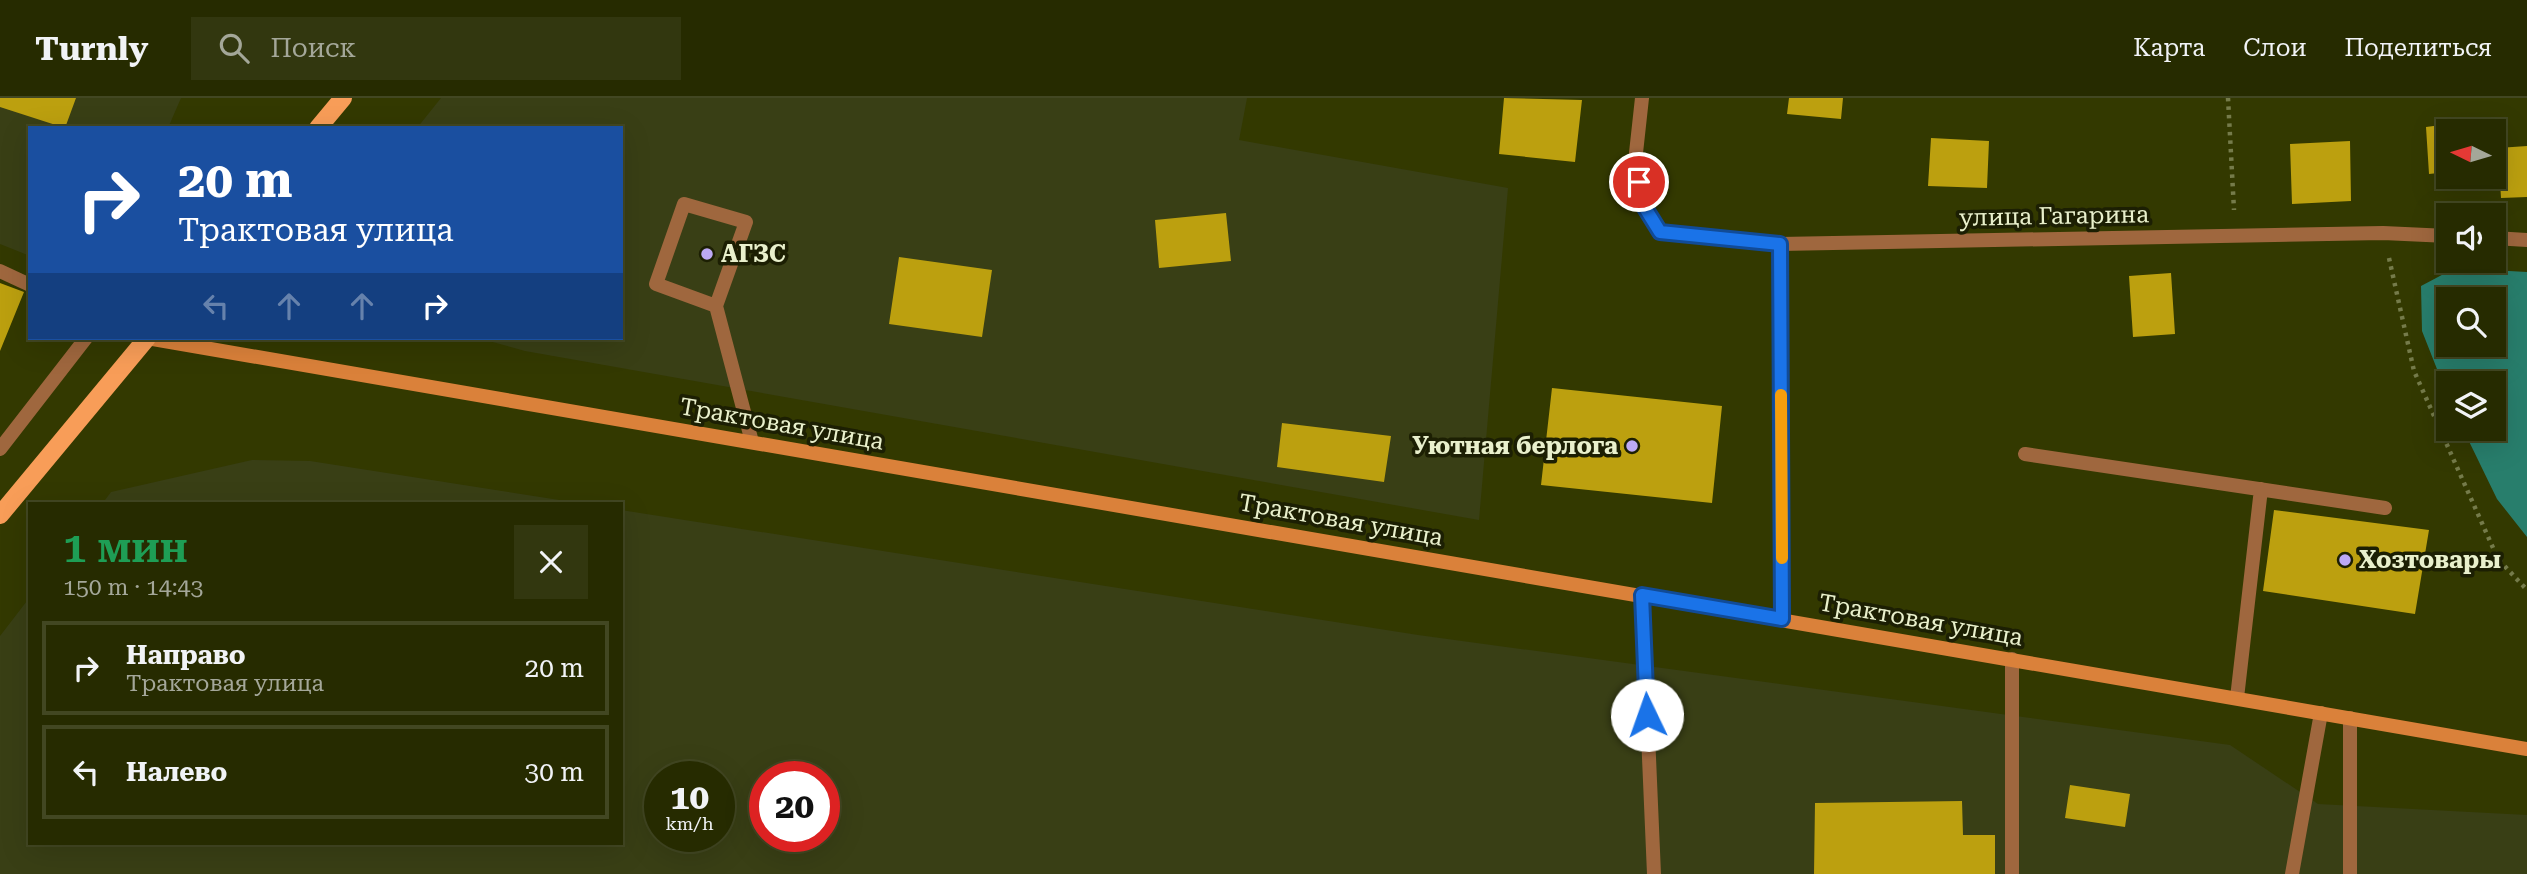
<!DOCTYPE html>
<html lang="ru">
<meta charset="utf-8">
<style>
body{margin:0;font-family:"Roboto Serif",serif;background:#32370f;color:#f1f3f6;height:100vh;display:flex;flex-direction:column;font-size:26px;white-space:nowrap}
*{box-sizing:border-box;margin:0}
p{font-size:23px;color:#a4a799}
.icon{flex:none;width:38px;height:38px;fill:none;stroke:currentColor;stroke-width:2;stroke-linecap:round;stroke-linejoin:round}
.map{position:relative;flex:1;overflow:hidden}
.details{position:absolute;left:28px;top:404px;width:595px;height:343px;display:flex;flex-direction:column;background:#262b00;border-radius:0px;box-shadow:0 7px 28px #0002,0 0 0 2px #424722}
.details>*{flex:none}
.top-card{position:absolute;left:28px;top:28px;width:595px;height:214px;border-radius:0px;box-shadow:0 7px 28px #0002,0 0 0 2px #424722;background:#1a4fa0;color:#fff;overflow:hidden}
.needle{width:46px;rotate:275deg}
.buttons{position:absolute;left:2436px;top:21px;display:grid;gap:14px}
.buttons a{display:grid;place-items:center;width:70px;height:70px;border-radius:0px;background:#262b00;box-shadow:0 7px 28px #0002,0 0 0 2px #424722;font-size:35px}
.speed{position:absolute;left:644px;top:663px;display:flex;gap:14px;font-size:35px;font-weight:700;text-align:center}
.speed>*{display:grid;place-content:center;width:91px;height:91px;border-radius:50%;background:#262b00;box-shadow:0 7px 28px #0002,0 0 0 2px #424722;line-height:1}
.speed small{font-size:18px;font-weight:400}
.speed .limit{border:10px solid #d22;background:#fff;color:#111}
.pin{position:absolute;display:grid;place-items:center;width:60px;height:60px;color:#fff;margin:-30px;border:4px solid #fff;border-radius:50%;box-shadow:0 2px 7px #0007}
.me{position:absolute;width:77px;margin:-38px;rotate:357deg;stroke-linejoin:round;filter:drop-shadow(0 0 5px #0008)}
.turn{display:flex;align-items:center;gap:24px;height:147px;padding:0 35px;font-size:32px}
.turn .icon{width:91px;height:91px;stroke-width:2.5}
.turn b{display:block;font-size:49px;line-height:60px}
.lanes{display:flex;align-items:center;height:66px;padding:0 35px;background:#0003;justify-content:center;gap:35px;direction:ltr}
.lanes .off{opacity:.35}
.round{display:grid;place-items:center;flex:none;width:74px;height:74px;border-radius:0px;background:#32370f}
.headline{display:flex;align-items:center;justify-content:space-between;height:119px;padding:0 35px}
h1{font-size:42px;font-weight:600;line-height:52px;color:#1e9e55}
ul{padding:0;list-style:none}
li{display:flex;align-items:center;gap:21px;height:94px;margin:0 14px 10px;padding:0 21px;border:4px solid #424722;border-radius:0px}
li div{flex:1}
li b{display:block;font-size:26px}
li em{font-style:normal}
header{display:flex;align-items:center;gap:42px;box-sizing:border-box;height:98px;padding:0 35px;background:#262b00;border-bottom:2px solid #424722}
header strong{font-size:33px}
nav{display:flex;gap:38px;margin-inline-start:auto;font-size:24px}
.search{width:490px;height:63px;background:#32370f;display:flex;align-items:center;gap:18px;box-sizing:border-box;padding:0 24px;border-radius:0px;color:#a4a799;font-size:26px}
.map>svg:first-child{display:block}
.built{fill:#393f15;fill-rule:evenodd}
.water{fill:#287e6c;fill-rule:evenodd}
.building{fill:#bca00f}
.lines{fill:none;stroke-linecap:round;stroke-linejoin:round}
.path{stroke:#757b4a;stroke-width:4.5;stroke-dasharray:3.5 5;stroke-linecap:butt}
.lane{stroke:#9f673e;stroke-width:14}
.street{stroke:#9f673e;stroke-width:14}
.secondary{stroke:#da813a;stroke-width:14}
.primary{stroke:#f89d58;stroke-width:18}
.route-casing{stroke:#114b97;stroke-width:18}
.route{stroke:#1a73e8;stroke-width:12}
.slow{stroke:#f59e0b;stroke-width:12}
.poi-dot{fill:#bda9f5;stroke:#1c1f03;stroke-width:2.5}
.labels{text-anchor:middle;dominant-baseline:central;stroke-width:7;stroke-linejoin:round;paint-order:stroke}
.street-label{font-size:24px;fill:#e9f0cc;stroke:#1c1f03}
.poi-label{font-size:24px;font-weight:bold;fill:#e9f0cc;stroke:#1c1f03;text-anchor:start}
</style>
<header>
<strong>Turnly</strong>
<div class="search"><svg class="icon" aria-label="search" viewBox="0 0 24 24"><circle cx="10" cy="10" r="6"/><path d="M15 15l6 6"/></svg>Поиск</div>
<nav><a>Карта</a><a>Слои</a><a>Поделиться</a></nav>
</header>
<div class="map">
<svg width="2527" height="776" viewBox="0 0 2527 776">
<rect width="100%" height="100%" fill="#333900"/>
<path class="built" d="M0,0H181L168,30H30V158L0,146Z
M441,0H1247L1239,42L1508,90L1479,422L525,253L478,240H621V30H417Z
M252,362L310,363L585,406H102L111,394Z
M621,412L1418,537L2230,647L2318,706L2527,717V776H0V538L30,499V746H621ZM660,679H719V738H660ZM765,679H824V738H765Z"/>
<path class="water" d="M2455,170L2527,174V439L2497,401L2463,331H2494V285H2448V299L2422,233L2421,188ZM2448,201H2494V247H2448Z"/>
<path class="building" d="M0,0H76L65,30L0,9Z
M1504,0L1582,2L1575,64L1499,56Z
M1789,0H1843L1841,21L1787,16Z
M2479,22L2480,33H2448V74L2429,76L2426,29Z
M1931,40L1989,43L1987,90L1928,88Z
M2350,43L2351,103L2292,106L2290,46Z
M2527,48V99L2501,100L2498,50Z
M1226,115L1231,163L1159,170L1155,122Z
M899,159L992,172L982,239L889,226Z
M2171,175L2175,236L2133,239L2129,178Z
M0,185L24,194L0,253Z
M1552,290L1722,308L1712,405L1541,387Z
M1282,325L1391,338L1384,384L1277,369Z
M2274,412L2429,432L2415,516L2263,493Z
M2070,687L2130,696L2125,729L2065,720Z
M1962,703L1963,737H1995V776H1814L1815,705Z"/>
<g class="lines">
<path class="path" d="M2228,0L2234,112
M2389,160L2414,273L2498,461L2527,492"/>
<path class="lane" d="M716,208L656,186L684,106L746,124L716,208L752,344
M0,351L86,240
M2025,356L2385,410
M1642,497L1654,776
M2237,600L2261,391
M2012,776V561
M2292,776L2321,615
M2350,776V620"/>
<path class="street" d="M1642,0L1635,64L1642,105L1660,134L1780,146L2383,135L2448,138
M2494,140L2527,142
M1780,146L1782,521
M0,173L30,187"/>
<path class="secondary" d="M147,240L2527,651"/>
<path class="primary" d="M318,30L343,0
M0,417L147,240"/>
</g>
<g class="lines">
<defs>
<path id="route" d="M1639,84L1642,105L1660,134L1780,146L1782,521L1642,497L1647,617"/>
</defs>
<use href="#route" class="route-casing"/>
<use href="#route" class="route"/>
<path class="slow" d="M1781,297L1782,460"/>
</g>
<g class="poi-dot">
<circle cx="707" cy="156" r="7"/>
<circle cx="1632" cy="348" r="7"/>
<circle cx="2345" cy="462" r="7"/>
</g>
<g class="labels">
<g class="street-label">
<text transform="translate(2054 118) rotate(-1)">улица Гагарина</text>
<text transform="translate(782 326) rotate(10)">Трактовая улица</text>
<text transform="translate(1341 422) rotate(10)">Трактовая улица</text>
<text transform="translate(1921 522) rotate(10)">Трактовая улица</text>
</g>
<g class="poi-label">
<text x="721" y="156">АГЗС</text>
<text x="1618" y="348" text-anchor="end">Уютная берлога</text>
<text x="2359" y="462">Хозтовары</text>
</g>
</g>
</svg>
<div class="buttons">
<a><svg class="needle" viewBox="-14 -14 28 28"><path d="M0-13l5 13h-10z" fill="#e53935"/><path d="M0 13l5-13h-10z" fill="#a4a799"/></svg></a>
<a><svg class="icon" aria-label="sound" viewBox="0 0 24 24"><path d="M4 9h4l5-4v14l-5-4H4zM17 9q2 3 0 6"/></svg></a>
<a><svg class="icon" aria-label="search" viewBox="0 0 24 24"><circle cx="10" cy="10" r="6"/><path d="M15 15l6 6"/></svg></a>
<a><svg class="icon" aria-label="layers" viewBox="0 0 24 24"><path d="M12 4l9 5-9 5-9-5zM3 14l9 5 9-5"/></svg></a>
</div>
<div class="speed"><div>10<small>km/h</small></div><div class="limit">20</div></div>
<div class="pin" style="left:1639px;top:84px;background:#d93025"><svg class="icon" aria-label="arrive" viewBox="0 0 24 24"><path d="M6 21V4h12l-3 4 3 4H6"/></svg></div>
<svg class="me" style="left:1647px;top:617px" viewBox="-20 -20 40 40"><circle r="19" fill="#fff"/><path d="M0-13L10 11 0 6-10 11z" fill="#1a73e8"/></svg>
<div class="top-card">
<div class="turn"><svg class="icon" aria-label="right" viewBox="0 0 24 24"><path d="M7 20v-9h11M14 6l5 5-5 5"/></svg><div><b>20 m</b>Трактовая улица</div></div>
<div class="lanes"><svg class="icon off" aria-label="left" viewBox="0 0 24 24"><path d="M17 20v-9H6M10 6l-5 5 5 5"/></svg><svg class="icon off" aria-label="ahead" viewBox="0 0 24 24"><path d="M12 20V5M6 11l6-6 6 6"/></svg><svg class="icon off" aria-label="ahead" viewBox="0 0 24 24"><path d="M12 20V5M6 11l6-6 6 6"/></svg><svg class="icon" aria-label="right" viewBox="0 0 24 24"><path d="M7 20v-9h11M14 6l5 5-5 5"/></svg></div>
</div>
<section class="details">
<div class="headline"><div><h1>1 мин</h1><p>150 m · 14:43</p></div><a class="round"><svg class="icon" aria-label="close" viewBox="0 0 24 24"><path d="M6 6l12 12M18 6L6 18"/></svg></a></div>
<ul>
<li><svg class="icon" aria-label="right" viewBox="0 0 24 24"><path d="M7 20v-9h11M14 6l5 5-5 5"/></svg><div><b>Направо</b><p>Трактовая улица</p></div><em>20 m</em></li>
<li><svg class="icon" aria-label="left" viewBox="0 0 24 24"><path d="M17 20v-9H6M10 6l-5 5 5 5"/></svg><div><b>Налево</b></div><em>30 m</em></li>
</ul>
</section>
</div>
